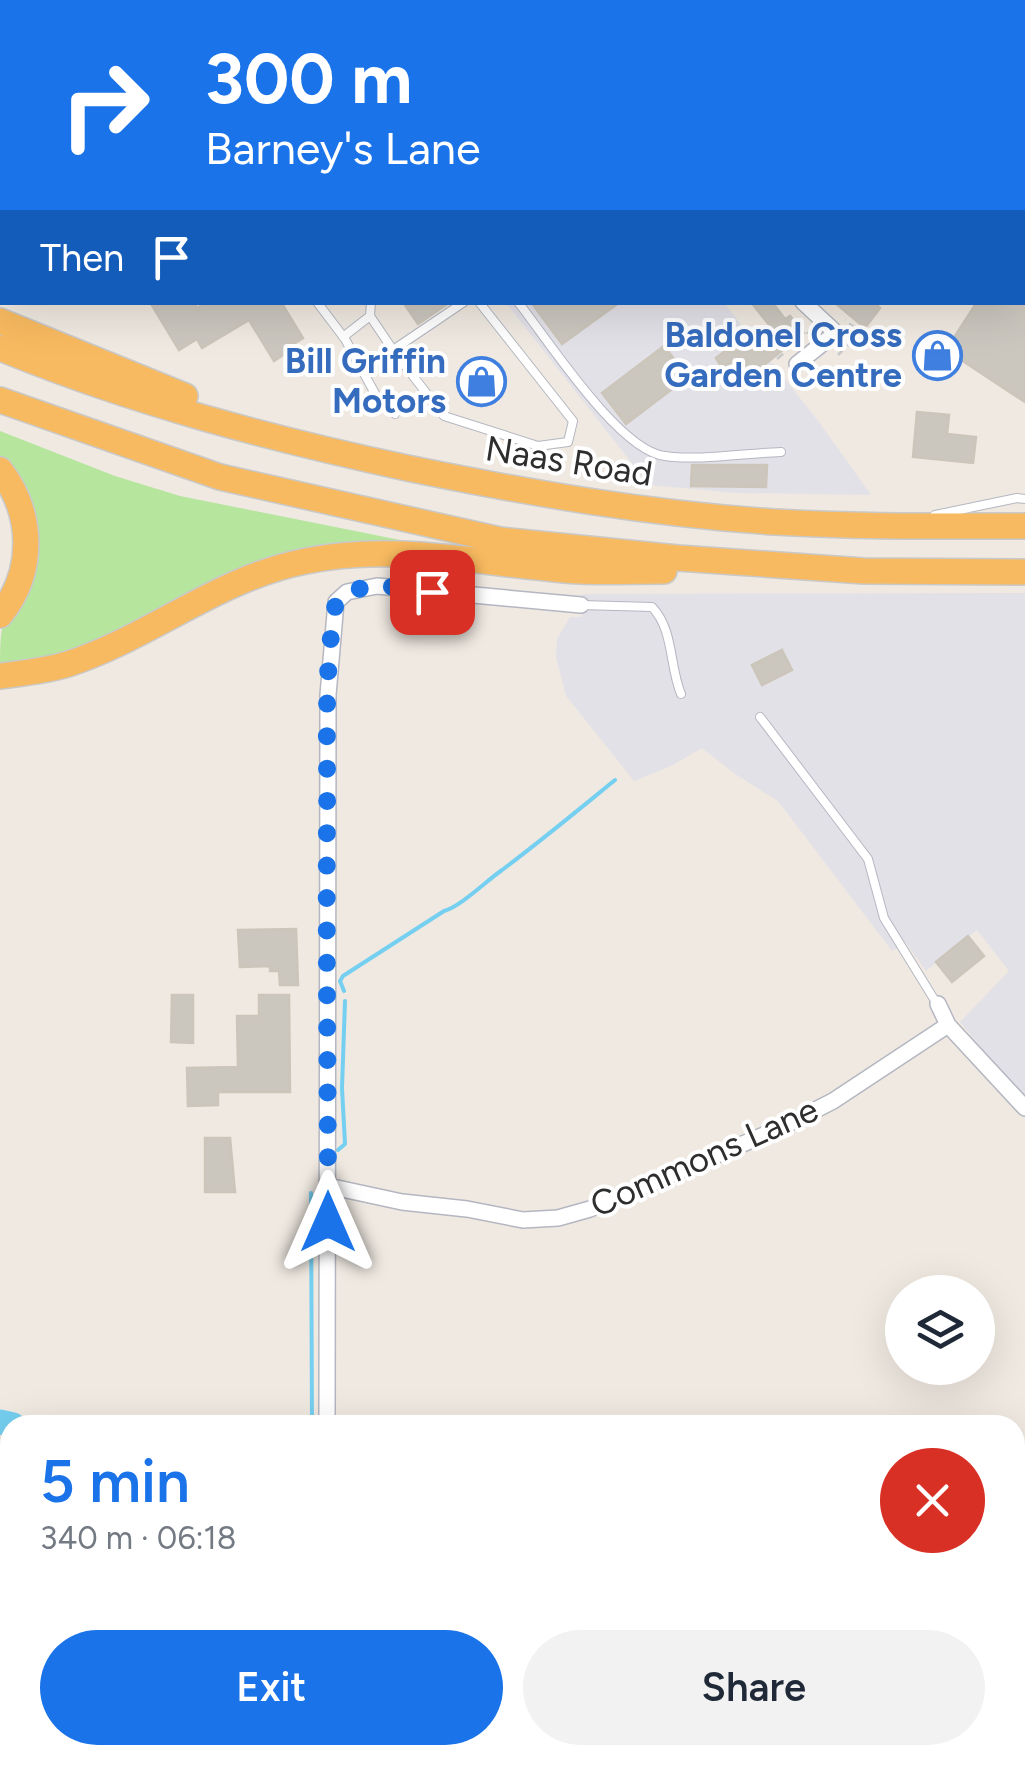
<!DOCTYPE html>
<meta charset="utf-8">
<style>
body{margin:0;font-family:Figtree,sans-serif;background:#f2f2f3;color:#1f2937;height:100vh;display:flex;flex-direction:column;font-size:38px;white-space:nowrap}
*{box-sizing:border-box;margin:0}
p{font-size:32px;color:#747a83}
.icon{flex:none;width:55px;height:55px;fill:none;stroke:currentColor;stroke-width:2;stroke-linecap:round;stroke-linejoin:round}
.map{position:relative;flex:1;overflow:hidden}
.details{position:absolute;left:0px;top:1415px;width:1025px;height:350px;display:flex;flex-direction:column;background:#fff;border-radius:30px 30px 0 0;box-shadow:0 10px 40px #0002}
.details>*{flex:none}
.banner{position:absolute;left:0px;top:0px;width:1025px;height:305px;box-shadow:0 10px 40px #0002;background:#1a73e8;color:#fff;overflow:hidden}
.controls{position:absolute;left:885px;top:1275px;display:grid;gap:20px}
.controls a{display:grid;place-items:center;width:110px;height:110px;border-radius:50%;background:#fff;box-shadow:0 10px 40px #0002;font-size:50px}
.pin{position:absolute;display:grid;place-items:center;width:85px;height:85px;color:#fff;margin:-42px;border-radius:20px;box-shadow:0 5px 15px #0006}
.me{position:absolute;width:110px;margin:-55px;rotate:0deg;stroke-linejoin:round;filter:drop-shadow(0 0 8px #0008)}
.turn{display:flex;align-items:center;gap:35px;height:210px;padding:0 40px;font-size:45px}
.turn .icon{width:130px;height:130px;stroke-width:2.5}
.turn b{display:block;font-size:70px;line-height:85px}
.then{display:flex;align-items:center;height:95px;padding:0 40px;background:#0003;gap:20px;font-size:38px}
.round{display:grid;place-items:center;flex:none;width:105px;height:105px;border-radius:52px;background:#f2f2f3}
.overview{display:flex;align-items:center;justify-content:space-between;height:170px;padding:0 40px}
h1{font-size:60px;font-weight:600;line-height:75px;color:#1a73e8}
.button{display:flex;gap:20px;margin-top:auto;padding:20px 40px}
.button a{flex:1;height:115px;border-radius:60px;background:#1a73e8;color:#fff;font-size:40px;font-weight:600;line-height:115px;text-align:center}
.button a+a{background:#f2f2f3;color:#1f2937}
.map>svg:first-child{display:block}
.industrial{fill:#e3e1e8}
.green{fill:#b6e59e}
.pitch{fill:#c9ec9a}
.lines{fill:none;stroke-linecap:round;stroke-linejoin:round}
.stream{stroke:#75cff0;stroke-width:4}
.river{stroke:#75cff0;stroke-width:25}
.building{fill:#cbc7bf;stroke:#cbc5ba;stroke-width:2.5}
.service-casing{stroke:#b4b7c1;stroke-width:10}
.minor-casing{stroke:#b4b7c1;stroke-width:18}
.tertiary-casing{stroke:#b4b7c1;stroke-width:22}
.trunk-casing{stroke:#c9c9c9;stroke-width:28}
.path{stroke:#c9c9c9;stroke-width:2.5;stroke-dasharray:8 5;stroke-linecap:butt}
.service{stroke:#fff;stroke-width:8}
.minor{stroke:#fff;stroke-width:15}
.tertiary{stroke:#fff;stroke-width:20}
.trunk{stroke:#f8ba60;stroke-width:25}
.route{stroke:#1a73e8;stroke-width:18;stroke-dasharray:0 32.4}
.labels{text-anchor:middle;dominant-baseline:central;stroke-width:8;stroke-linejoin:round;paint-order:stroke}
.shop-label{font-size:35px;font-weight:bold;fill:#366cbe;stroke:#fff;text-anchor:end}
.street-label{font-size:35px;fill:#2e2e2e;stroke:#fff}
</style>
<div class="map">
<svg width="1025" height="1765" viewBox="0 0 1025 1765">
<rect width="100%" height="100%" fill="#efe9e1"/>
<path class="industrial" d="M506,303H724L819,422L871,495L737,493L649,485Z
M1025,593V1101L960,1022L1009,971L977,930L926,971L906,943L892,951L778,801L735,774L702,748L671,766L634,781L566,696L556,657L557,639L570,617H582L581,594Z"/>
<path class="green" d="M0,431L115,476L180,496L430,546L352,545L76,652L0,667C0,657 0,638 2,629C7,618 19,610 26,599C50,555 39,488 0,456Z"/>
<path class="pitch" d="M451,1755H795L830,1765H457Z"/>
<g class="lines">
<path class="stream" d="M344,991L340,981L343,976L444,911C461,906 485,882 502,870C541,841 577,811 615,780
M338,1150L345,1144L342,1088L345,1001
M311,1193L312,1425"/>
<path class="river" d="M0,1422L13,1425
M1015,1665L1025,1668"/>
</g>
<path class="building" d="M150,302H194L197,308L207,302H281L303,338L292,345L294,348L274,361L249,320L202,348L197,339L179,350Z
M403,302H450L418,324Z
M531,302H620L562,344Z
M751,302H772L785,319L790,316L804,333L764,365L771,375L754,387L734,361L722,368L716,358L742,338L747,344L770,326Z
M834,302H873L880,308L865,328Z
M977,302H1025V402L946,350Z
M664,346L688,377L626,424L602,393Z
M917,412L949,415L947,434L976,437L973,463L913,457Z
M692,465H767L766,487L691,486Z
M782,650L792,670L762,685L752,665Z
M296,929L298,985H280L279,971H270V966L240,967L238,930Z
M968,936L984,956L952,982L936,962Z
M172,995H193V1043L171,1042Z
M259,995H289L290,1092H218V1105L188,1106L187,1068L238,1067L237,1016H259Z
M205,1138H230L235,1192H205Z"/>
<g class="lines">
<defs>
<path id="service" d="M240,0L241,2
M159,2L170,0
M317,302L345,339L378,399L395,414
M371,302L370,316L393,350
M464,302L393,350L444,416L538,446L568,442L573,421L479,302
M518,302C548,340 619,451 665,456C697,461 747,453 781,452
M343,337L370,316
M935,515L1017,498L1025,499
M581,605L652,607C674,630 669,665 681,694
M760,717L868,859L884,918L937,1004
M95,1765L112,1755
M358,1765L372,1755
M453,1765L468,1755"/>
<path id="minor" d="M7,0L8,2
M577,0L578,2
M683,0L684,2
M537,2L546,0
M654,2L666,0
M882,2V0
M0,123H2
M0,199L2,191
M797,364L832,336L834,331L803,302
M938,1004L948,1025
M328,1186L402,1202L467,1209L523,1220L558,1218L590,1209L778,1129L833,1101L948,1025L1025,1108
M327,1425L328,695L336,602L347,592L377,586L581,605"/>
<path id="tertiary" d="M0,1565L10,1563
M433,1755L439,1765"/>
<path id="trunk" d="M0,321L185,396
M0,348C132,402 268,438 407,468C529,493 651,514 775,522C858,527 942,526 1025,526
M0,400L220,477L500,540L678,558L864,571L1025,572
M0,470C34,514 35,572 0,615
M0,676C23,673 46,671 68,664C151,637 218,578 306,561C390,543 480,563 565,570C598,573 631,571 664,571"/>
</defs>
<use href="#service" class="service-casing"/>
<use href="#minor" class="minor-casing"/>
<use href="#tertiary" class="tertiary-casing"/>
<use href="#trunk" class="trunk-casing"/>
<path class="path" d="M463,0L464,2
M838,355L861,333L845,320
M777,359L810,331"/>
<use href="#service" class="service"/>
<use href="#minor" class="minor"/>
<use href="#tertiary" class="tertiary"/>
<use href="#trunk" class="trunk"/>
</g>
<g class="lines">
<path class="route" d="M328,1222C328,1087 326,952 327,817C328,746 323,672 336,602C362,577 399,588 432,592"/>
</g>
<defs>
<symbol id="shop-ring" viewBox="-11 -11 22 22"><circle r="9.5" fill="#fff" stroke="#3f7fe0" stroke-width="1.5"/><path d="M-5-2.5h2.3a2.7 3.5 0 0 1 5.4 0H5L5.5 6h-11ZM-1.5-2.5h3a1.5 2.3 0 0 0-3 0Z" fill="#3f7fe0"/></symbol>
</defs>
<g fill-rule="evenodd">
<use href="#shop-ring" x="910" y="328" width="55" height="55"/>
<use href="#shop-ring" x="454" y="354" width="55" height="55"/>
</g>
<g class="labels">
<g class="shop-label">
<text x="902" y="335">Baldonel Cross<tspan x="902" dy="40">Garden Centre</tspan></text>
<text x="446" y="361">Bill Griffin<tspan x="446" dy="40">Motors</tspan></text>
</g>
<g class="street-label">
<text transform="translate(569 461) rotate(9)">Naas Road</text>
<text transform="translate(704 1157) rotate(-24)">Commons Lane</text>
</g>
</g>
</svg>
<div class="controls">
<a><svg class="icon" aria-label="layers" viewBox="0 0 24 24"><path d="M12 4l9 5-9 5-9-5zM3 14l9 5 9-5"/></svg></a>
</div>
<div class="pin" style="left:432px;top:592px;background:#d93025"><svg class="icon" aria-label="arrive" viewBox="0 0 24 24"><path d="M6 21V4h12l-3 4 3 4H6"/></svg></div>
<svg class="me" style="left:328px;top:1222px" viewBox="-20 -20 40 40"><path d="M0-17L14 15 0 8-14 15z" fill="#1a73e8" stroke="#fff" stroke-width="4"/></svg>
<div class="banner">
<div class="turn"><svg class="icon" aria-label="right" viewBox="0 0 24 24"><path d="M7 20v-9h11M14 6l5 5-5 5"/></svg><div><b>300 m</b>Barney's Lane</div></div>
<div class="then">Then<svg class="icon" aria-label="arrive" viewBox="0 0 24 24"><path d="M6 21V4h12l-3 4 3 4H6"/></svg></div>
</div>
<section class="details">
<div class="overview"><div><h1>5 min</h1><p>340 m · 06:18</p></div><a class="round" style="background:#d93025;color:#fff"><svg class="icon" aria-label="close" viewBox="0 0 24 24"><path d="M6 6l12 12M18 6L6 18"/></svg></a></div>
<div class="button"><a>Exit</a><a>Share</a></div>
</section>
</div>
